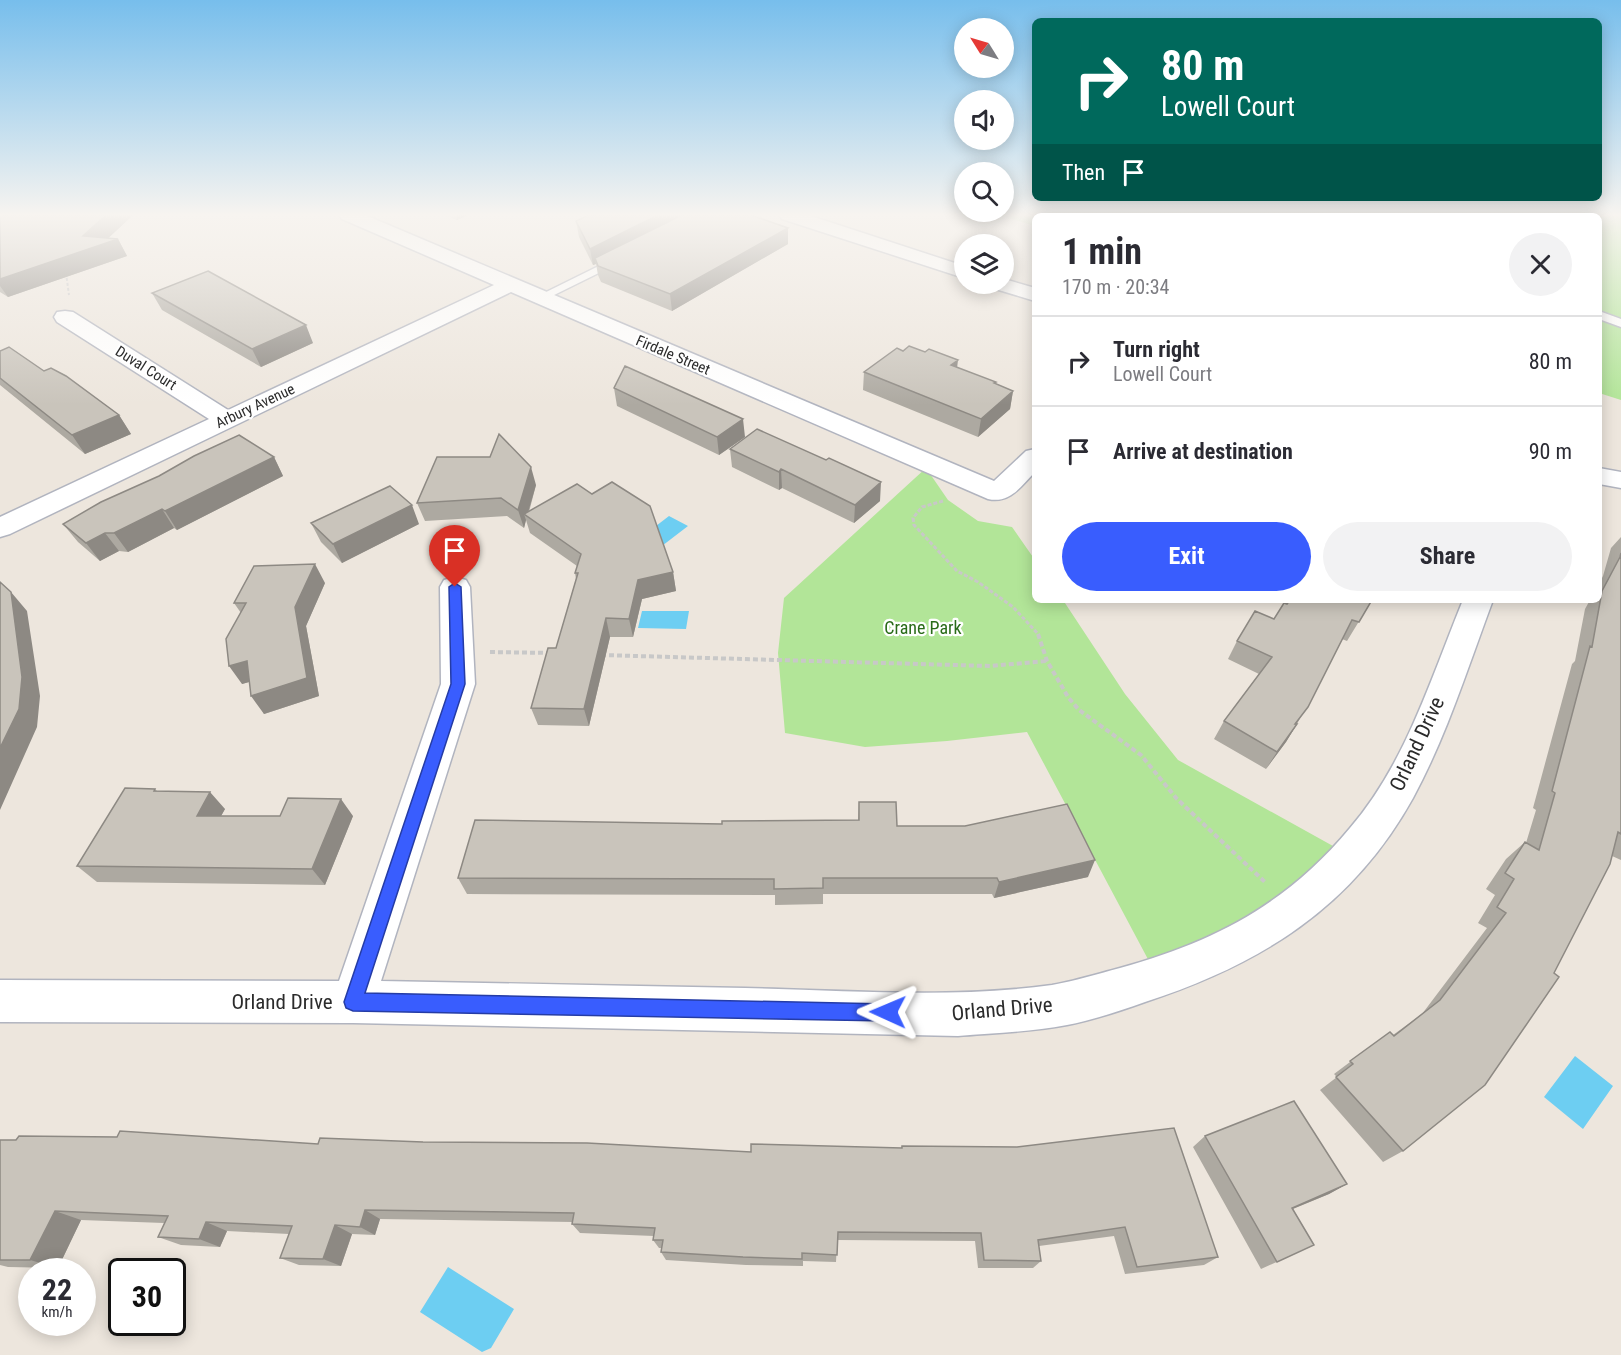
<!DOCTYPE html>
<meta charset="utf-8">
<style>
body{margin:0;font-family:"Roboto Condensed",sans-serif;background:#f2f2f3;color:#2b2b33;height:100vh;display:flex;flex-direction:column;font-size:22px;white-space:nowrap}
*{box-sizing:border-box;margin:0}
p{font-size:20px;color:#7c7c81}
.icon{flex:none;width:33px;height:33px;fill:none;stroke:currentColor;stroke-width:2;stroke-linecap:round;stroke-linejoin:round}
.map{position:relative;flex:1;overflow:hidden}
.sheet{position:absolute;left:1032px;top:213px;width:570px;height:390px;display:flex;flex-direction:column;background:#fff;border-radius:9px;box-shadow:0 3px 15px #0003}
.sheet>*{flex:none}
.top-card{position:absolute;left:1032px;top:18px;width:570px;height:183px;border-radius:9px;box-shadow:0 3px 15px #0003;background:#00695c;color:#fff;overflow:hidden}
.needle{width:39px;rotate:307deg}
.tools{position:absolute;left:954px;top:18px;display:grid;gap:12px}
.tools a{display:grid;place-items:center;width:60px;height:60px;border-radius:50%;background:#fff;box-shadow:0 3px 15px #0003;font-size:30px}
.speed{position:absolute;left:18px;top:1258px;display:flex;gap:12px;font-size:30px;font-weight:700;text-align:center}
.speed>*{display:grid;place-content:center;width:78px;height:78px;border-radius:50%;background:#fff;box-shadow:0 3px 15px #0003;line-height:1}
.speed small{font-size:15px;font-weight:400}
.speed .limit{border:3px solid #111;border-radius:9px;background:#fff;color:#111}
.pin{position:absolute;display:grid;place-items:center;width:51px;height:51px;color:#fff;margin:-62px -26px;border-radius:50% 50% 50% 0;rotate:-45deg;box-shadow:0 0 6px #0007}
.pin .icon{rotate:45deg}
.me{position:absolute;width:66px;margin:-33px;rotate:271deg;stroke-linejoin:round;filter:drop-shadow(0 0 4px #0008)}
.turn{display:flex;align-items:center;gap:21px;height:126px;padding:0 30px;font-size:27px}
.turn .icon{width:78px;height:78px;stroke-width:2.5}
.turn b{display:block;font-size:42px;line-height:51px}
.then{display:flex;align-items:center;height:57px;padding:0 30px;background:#0003;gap:12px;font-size:22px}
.round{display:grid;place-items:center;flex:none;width:63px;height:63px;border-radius:32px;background:#f2f2f3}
.head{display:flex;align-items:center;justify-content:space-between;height:102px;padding:0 30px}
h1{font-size:36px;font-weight:700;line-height:45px}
.primary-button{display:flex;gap:12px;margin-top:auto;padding:12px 30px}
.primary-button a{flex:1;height:69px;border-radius:36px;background:#395dfe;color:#fff;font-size:24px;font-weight:700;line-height:69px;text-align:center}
.primary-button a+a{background:#f2f2f3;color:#2b2b33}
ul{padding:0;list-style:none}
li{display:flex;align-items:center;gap:18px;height:90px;padding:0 30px;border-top:2px solid #e1e1e2}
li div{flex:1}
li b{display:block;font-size:22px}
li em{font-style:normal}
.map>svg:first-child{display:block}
.green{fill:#b2e598}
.water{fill:#6dcef2}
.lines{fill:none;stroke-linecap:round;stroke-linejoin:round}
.lane-casing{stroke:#b1b4bf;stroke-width:3}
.street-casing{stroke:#b1b4bf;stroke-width:3}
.path-far2{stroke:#c8c8c8;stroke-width:2;stroke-dasharray:3 2;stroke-linecap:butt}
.path-far1{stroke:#c8c8c8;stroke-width:3;stroke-dasharray:4 2;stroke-linecap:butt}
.path{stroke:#c8c8c8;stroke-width:4;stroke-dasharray:5 3;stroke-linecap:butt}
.lane{fill:#fff;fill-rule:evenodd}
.street{fill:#fff;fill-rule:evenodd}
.wall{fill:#ada9a1}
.shaded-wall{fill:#8d8983}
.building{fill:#c9c4bb;stroke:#8d8983;stroke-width:1.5}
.route{fill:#395dfe;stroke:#253ca5;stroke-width:1.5}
.labels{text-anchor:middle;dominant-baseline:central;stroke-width:4.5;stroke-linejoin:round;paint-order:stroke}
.far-street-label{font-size:15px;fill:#2b2b2b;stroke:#fff}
.park-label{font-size:18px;fill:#296b18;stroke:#fff}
.near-street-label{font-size:21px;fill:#2b2b2b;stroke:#fff}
</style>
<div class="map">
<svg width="1621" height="1355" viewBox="0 0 1621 1355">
<rect width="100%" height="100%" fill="#ede6dd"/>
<path class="green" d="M999,215H1621V400L1599,393V216H1035V226Z
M926,468L948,500L978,521L1012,527L1035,560V600H1063L1125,694L1178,760L1351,856L1158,978L1027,732L947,741L865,747L785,733L778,653L784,598Z"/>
<path class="water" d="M669,516L688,526L658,549L639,539Z
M642,611H689L686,629L638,628Z
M1575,1056L1613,1086L1583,1129L1544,1097Z
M448,1267L514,1309L491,1348L482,1352L420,1312Z"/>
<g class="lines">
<defs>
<path id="lane" d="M619,256L624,259L623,261L544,300L540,301L534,298Z
M1599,311L1621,319V327L1599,319Z"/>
<path id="street" d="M339,215H365L994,481L1026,451L1035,449V472C1021,486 1010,504 988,499L511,292L10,534L0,537V517L209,419L57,322L54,317L57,312L65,311L73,312L228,410L494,285L342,219Z
M779,215H808L964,266V278L782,219Z
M1004,279L1035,288V301L992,288L989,284H1004Z
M1599,468L1621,472V488L1599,484Z
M455,577L466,580L470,587L475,684L381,981C503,983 624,986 745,988C847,990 951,999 1052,985C1075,981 1097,974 1120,968C1214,942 1287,904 1350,828C1406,763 1431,678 1463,600H1493C1468,667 1447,735 1413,798C1352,908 1261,964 1145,1002C1120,1011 1093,1020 1067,1025C1031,1032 994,1033 958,1036L353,1023L0,1022V980L339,981L441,684L440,587L444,580Z"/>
</defs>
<use href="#lane" class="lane-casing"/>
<use href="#street" class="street-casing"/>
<path class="path-far2" d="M66,273L69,295"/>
<path class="path-far1" d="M943,501L922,507L913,518L914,525L957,571L978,582L1013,607L1039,635"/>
<path class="path" d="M1038,634L1047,661L1068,697L1079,710L1141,755L1177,799L1266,883
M490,652L552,653
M601,655L990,666L1047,661"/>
<use href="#lane" class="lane"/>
<use href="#street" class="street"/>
</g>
<path class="wall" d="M0,215H133L108,238L118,239L127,256L8,297L0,292Z
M445,215H468L457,220Z
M576,221L788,228V244L672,311L601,282L598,275L596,264L593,265L579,237Z
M152,293L313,343L261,367L162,310Z
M0,351L44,371L119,415L131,434L85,454L0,385Z
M957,367L1013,391L1010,409L978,437L863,390L864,372Z
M614,388L745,437L719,455L617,406Z
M730,449L880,501L854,523L782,488L779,490L732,467Z
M274,457L283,476L177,530L174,528L128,552L119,551L100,561L78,542L63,524Z
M536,485L529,512L673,572L676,591L642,599L633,637H610L589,726L538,725L531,708L556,648L576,579L575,573L577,566L530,533L526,520L524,528L507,516L425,521L417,503Z
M311,523L419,524L342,563L321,542Z
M1621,537V860L1612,856L1403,1151L1383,1162L1320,1090L1337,1077L1334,1074L1390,1032L1393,1035L1422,1014L1487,928L1478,923L1495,895L1486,889L1506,859L1525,842L1526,843L1536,810L1533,808L1572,664L1575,661L1585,609L1590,600H1599V584L1603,576L1611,548Z
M325,583L306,626L319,696L264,714L249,682L242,684L241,613L234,603Z
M1372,600L1347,641L1342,639L1297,724L1286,742L1266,769L1214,739L1224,721L1259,674L1228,659L1237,641L1274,619L1287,604Z
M155,789L157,791L225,809L221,816H353L325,885L97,882L77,866Z
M859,802L897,826L1088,877L994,898L992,894H823V904L775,905V895L467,894L458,878L722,824L858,820Z
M1205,1136L1347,1184L1329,1194L1293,1209L1314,1245L1261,1269L1193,1147Z
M0,1140L318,1144L423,1142L751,1152L901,1148L902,1146L1218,1257L1204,1265L1125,1274L1114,1236L1039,1246L1041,1261L1033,1268H978L975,1241L837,1240L836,1262L803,1261V1266L746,1265L666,1260L661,1252L662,1248H659L653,1240L654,1236L580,1233L572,1224L573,1222L380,1219L375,1235L352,1234L341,1266L299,1265L280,1258L289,1234L227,1231L220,1247L181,1245L158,1237L164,1223L81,1220L58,1268L8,1267L0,1265Z"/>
<path class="shaded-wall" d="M106,215H133L101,245L118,239L127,256L8,297L0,286V279L83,236Z
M456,215H468L457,220Z
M658,215H692L595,258L596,264L593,265L590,249Z
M788,228V244L672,311L670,294Z
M306,325L313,343L261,367L252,349Z
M958,360L956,377L951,365Z
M1013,391L1010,409L978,437L981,419Z
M119,415L131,434L85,454L72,435Z
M743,419L745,437L719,455L717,437Z
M274,457L283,476L177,530L165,511Z
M531,467L536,485L527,516L524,514L526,520L524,528L518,510Z
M781,469L782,488L779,490V472Z
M881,482L880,501L854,523L855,505Z
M412,505L419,524L342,563L333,544Z
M162,509L174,528L128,552L114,533Z
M105,533L119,551L100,561L86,543Z
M315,564L325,583L306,626L319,696L264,714L251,696Z
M673,572L676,591L642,599L633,637L629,619L638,580Z
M11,592L27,611L40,696L37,727L0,810V748Z
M606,618L610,637L589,726L584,709Z
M247,661L259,679L242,684L229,666Z
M1297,724L1286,742L1266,769L1277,752Z
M210,792L225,809L212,832L197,816Z
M341,799L353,816L325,885L312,869Z
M1095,860L1088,877L994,898L999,882Z
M1347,1184L1329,1194L1275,1216L1292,1208Z
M365,1210L380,1219L375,1235L360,1227Z
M55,1211L81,1220L58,1268L30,1260Z
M206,1222L227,1231L220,1247L199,1239Z
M335,1225L352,1234L341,1266L323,1259Z"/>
<path class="building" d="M0,215H106L83,236L118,239L0,279Z
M589,215H658L590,249L576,221Z
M682,215H751L788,228L670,294L598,266L595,258Z
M208,271L306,325L252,349L152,293Z
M909,346L925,352L929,349L958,360L951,365L996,382L994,383L1013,391L981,419L864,372L897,348L903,351Z
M9,347L44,371L51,368L66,376L119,415L72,435L0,378V351Z
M625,366L743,419L717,437L614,388Z
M757,429L826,460L829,458L881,482L855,505L781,469L779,472L730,449Z
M499,434L531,467L518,510L501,498L417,503L437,457H490Z
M239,435L274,457L165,511L162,509L114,533H105L86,543L63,524L101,502L159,476L194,456Z
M612,482L650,506L673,572L638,580L629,619L606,618L584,709L531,708L548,648H556L578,573H575L581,554L524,514L577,484L592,494Z
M390,486L412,505L333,544L311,523Z
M1621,553V834L1618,832L1610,864L1554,973L1559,977L1485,1085L1403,1151L1336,1077L1353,1064L1350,1061L1390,1032L1394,1036L1440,1000L1506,913L1497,907L1514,879L1505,873L1525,842L1539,850L1555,793L1552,791L1590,646L1592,647L1602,591L1620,557Z
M315,564L295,607L307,678L251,696L247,661L229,666L226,639L246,603H234L254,566Z
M0,582L11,592L22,677L19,709L0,748Z
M1290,600H1372L1359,622L1352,620L1308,707L1295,724H1297L1277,752L1224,721L1272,657L1237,641L1255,611L1274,619L1284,603L1287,604Z
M125,788L155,789L154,791L210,792L197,816H280L288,798L341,799L312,869L77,866Z
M859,802H896L897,826H965L1067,804L1095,860L999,882L997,878H823V888L774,889V879L458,878L475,820L722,824V821L859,820Z
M1294,1101L1347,1184L1292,1208L1314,1245L1277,1262L1205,1136Z
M1174,1128L1218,1257L1137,1267L1125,1227L1038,1240L1041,1261L984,1260L981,1233L838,1232L837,1255L802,1253V1259L743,1257L661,1252L663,1240H653L655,1228L572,1224L574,1213L365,1210L360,1227L335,1225L323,1259L280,1258L292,1226L206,1222L199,1239L158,1237L168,1216L55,1211L30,1260H0V1140H16L19,1136L117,1137L120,1131L318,1144L320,1138L423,1142L587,1143L751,1152V1144L902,1148V1146L1017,1147Z"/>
<linearGradient id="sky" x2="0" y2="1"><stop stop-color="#77beec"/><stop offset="0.53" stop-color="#f7f4f0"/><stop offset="1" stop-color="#f7f4f0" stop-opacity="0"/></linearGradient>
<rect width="1621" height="405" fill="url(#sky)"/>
<path class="route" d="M455,583L461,587L465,684L365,993L888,1004L895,1006L897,1012L895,1019L888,1021L353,1011L346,1008L344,1002L451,684L449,587Z"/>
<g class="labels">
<g class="far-street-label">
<text transform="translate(673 355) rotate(23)">Firdale Street</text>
<text transform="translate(146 368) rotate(32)">Duval Court</text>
<text transform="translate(255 406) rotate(-25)">Arbury Avenue</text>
</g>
<g class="park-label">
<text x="923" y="627">Crane Park</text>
</g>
<g class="near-street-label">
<text transform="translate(1417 744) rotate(-65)">Orland Drive</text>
<text x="282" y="1002">Orland Drive</text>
<text transform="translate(1002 1009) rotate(-5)">Orland Drive</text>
</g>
</g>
</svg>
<div class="tools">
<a><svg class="needle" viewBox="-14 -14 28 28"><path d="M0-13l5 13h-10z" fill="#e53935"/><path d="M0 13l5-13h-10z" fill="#7c7c81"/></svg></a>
<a><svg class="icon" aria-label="sound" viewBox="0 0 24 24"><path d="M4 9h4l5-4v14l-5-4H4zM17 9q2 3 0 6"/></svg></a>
<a><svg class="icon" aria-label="search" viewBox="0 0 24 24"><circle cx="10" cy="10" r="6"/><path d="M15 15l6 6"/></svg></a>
<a><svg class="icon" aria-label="layers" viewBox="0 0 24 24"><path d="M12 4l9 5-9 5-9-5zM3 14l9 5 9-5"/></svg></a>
</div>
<div class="speed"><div>22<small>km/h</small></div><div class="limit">30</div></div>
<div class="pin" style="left:455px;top:587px;background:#d93025"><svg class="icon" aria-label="arrive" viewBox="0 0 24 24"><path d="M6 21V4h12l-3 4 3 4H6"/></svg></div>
<svg class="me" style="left:888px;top:1012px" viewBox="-20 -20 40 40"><path d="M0-17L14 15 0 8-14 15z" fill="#395dfe" stroke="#fff" stroke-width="4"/></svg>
<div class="top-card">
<div class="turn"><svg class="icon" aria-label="right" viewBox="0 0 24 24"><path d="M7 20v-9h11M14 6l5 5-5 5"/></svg><div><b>80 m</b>Lowell Court</div></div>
<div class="then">Then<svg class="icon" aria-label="arrive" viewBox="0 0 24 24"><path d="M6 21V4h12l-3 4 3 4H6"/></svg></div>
</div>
<section class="sheet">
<div class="head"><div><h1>1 min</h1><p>170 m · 20:34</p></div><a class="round"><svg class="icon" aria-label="close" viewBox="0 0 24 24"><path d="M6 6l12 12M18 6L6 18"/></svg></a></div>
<ul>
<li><svg class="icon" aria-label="right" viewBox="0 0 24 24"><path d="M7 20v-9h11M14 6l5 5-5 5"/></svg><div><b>Turn right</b><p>Lowell Court</p></div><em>80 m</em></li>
<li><svg class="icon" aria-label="arrive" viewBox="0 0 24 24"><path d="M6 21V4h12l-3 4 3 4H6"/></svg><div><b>Arrive at destination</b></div><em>90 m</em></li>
</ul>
<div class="primary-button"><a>Exit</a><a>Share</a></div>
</section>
</div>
